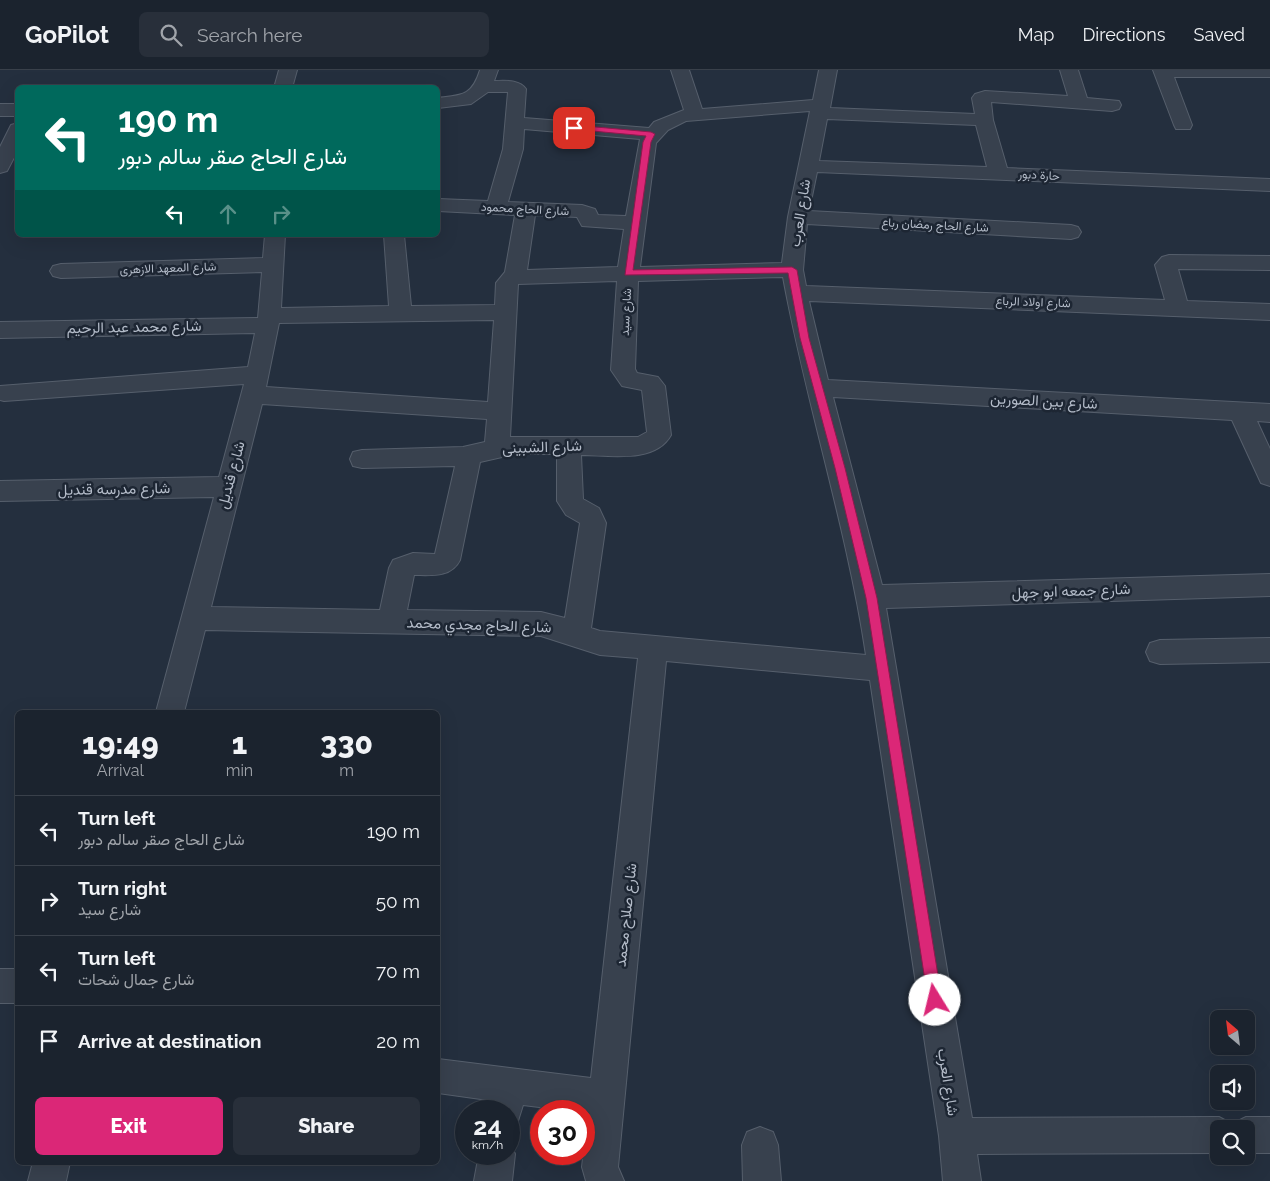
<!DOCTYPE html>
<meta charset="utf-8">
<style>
body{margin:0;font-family:Raleway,Vazirmatn,sans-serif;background:#282f3a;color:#f1f3f6;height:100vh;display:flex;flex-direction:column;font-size:19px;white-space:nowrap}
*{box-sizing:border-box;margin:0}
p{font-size:16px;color:#a0a4aa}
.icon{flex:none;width:28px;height:28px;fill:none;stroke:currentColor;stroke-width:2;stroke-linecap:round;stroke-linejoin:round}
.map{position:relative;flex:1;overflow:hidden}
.panel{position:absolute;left:15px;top:640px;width:425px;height:455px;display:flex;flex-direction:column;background:#1b232e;border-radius:8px;box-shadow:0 5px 20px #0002,0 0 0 1px #39404a}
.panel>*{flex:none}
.banner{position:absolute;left:15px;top:15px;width:425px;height:152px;border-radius:8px;box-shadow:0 5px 20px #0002,0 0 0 1px #39404a;background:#00695c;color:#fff;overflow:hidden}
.needle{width:32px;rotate:332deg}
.controls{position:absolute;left:1210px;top:940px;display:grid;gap:10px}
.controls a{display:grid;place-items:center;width:45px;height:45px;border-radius:8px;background:#1b232e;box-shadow:0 5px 20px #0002,0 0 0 1px #39404a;font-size:25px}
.speed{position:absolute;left:455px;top:1030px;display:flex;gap:10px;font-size:25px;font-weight:700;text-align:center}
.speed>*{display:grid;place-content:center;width:65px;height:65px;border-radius:50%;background:#1b232e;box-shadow:0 5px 20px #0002,0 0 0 1px #39404a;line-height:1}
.speed small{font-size:12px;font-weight:400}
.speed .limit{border:8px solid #d22;background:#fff;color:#111}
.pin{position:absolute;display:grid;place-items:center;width:42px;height:42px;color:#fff;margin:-21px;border-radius:10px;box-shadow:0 2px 8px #0006}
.me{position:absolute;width:55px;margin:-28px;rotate:351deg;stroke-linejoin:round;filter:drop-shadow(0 0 4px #0008)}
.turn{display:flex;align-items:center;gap:18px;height:105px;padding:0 20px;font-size:22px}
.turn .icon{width:65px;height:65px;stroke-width:2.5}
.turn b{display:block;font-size:35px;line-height:42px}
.lanes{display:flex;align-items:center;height:48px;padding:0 20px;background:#0003;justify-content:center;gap:25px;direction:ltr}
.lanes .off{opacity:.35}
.eta{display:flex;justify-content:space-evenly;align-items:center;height:85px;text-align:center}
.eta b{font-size:30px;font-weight:800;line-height:35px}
.button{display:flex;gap:10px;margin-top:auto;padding:10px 20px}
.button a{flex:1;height:58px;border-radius:8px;background:#db2777;color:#fff;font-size:20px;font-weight:800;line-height:58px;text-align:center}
.button a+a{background:#282f3a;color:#f1f3f6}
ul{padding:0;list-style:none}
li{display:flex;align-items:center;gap:15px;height:70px;padding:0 20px;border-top:1px solid #39404a}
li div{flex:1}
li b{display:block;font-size:19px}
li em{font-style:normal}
header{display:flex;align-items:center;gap:30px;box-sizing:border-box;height:70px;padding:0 25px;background:#1b232e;border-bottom:1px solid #39404a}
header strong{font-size:24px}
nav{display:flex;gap:28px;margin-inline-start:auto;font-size:18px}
.search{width:350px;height:45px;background:#282f3a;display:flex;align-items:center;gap:12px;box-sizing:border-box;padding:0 18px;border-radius:8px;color:#a0a4aa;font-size:19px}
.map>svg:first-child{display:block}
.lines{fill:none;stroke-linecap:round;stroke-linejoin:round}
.minor-casing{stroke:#565f6c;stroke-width:2}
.minor{fill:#38414e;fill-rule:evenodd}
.route{fill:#db2777;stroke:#8e194d}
.labels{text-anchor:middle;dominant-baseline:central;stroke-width:5;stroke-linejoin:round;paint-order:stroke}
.far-street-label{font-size:12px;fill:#b4bcc9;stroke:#1d2633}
.street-label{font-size:15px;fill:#b4bcc9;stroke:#1d2633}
</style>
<header>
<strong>GoPilot</strong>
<div class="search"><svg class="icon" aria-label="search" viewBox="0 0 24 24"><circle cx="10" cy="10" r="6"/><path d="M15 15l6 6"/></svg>Search here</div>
<nav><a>Map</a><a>Directions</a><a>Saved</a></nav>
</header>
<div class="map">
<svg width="1270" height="1111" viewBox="0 0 1270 1111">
<rect width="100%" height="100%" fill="#242f3e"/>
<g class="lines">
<defs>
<path id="minor" d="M279,0H297L292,18H274Z
M480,0H498L494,11C505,11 519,9 526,19L524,48L649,58L654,52L684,40L671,0H689L702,39L813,30L819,0H837L830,38L975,44L972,28L975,24L985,21L1068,26L1060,0H1078L1087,28L1119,31L1121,35L1119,39L1112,41L991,32L993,50L1007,98L1270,109V121L817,102L809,141L1071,155L1078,157L1081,162L1078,167L1071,169L807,154L803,200L806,216L1165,230L1155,195L1162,187L1169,185L1270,186V200L1178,199L1187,231L1270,234V250L809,231L828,310L1270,334V352L1257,351L1270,379V416L1261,413L1232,350L833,327L882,515L1270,504V526L886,538L972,1048L1219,1047L1232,1054L1246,1047H1270V1083H1246V1059H1219V1083L977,1084L981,1111H943L939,1066L870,610L666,591L618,1097L624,1111H586L582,1097L588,1043L523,1035L517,1054L509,1057V1041H486L488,1030L438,1023V989L591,1008L638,588L600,585L541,566L205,560L184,642H156L214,427L0,431V411L219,407L244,314L4,331L0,330V316L248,297L255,263L0,268V252L258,248L262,202L61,208L53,206L50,201L53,196L61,194L263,188L265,165H285L281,238L389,236L384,165H404L411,236L495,235L496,213L505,202L515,145L438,141V129L488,131L503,79L508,22H488L471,34L438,38V28C462,25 472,26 480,0ZM810,41L788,147L782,193L640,197L656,73L668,60L686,51ZM827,49L976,55L987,97L819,91ZM524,59L640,69L626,146L598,145L595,139L582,135L508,132L523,79ZM535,145L577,147L582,156L624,159L618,197L527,200ZM783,207C806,333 847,458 866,585L600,561L591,558L606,453L599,438L583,429L581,385C609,385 655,394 671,365L665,316L658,307L637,303L635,299L638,211ZM617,211L611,300L622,316L642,320L647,362L638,367H510L518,214ZM494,250L488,332L266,317L279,253ZM262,334L487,349L485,372L463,377L362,380L353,382L350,389L353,396L362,398L455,396L435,484L413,483L393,490L389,498L380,540L211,537ZM516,384H557V431L566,445L580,453L565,548L541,542L407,540L414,505C431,505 451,508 460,490L480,392Z
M1153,0H1270V7H1174L1192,55L1190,59H1176L1174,55Z
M0,34H18V46H0Z
M18,53V80L7,101L0,103V77L11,55Z
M1270,568V592L1160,594L1150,591L1146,582L1150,573L1160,570Z
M0,899H18V933H0Z
M760,1057L773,1062L778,1075L781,1111H743L742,1075L747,1062Z
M509,1071L515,1084L512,1111H474L479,1084H509Z
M33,1092H70L66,1111H28Z"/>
</defs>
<use href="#minor" class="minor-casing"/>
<use href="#minor" class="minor"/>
</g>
<path class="route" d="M574,55L651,62L655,64L651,72L633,200L792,197L797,200L809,268L845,398L877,528L942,930L940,934L935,937L930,934L928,930L866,528L835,398L800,268L788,203L625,205L643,72L646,66L571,59L570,58Z"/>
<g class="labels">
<g class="far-street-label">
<text transform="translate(1039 105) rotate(3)">حارة دبور</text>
<text transform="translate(525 139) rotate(3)">شارع الحاج محمود</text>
<text transform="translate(935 155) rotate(3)">شارع الحاج رمضان رباع</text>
<text transform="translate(168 198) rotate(-2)">شارع المعهد الازهرى</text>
<text transform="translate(1033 232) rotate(2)">شارع اولاد الرباع</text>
<text transform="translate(626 242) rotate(-87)">شارع سيد</text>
</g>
<g class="street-label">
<text transform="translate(800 143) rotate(-81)">شارع العرب</text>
<text transform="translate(134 257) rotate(-1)">شارع محمد عبد الرحيم</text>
<text transform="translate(1044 331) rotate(3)">شارع بين الصورين</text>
<text transform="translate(542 377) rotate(-2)">شارع الشبينى</text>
<text transform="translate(231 405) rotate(-75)">شارع قنديل</text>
<text transform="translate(114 419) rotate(-1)">شارع مدرسه قنديل</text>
<text transform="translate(1071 521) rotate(-2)">شارع جمعه ابو جهل</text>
<text transform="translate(479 555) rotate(2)">شارع الحاج مجدي محمد</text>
<text transform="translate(626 845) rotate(-84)">شارع صلاح محمد</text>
<text transform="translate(948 1012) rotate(81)">شارع العرب</text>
</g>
</g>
</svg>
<div class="controls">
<a><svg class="needle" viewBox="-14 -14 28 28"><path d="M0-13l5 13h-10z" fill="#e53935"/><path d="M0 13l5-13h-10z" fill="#a0a4aa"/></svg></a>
<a><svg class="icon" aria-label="sound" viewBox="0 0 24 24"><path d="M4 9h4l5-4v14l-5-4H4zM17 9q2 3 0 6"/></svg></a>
<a><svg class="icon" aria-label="search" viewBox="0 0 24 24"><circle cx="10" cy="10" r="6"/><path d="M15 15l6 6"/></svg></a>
</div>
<div class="speed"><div>24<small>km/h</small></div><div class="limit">30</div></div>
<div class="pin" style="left:574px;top:58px;background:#d93025"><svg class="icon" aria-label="arrive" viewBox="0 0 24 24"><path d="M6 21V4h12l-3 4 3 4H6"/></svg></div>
<svg class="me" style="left:935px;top:930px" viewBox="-20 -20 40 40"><circle r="19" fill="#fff"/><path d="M0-13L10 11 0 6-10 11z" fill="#db2777"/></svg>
<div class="banner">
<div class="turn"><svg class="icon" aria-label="left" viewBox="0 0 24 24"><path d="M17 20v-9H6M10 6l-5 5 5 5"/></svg><div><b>190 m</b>شارع الحاج صقر سالم دبور</div></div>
<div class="lanes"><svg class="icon" aria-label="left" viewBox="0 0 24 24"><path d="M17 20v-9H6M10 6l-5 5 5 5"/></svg><svg class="icon off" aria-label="ahead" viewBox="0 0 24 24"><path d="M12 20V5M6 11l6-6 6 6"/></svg><svg class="icon off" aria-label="right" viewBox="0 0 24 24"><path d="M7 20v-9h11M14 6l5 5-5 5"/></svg></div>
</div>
<section class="panel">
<div class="eta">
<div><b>19:49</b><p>Arrival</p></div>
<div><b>1</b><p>min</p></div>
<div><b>330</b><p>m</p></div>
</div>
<ul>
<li><svg class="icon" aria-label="left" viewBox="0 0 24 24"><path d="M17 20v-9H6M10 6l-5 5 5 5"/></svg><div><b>Turn left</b><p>شارع الحاج صقر سالم دبور</p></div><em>190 m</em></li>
<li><svg class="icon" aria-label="right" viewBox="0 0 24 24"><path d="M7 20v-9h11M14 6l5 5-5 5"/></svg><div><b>Turn right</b><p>شارع سيد</p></div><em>50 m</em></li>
<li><svg class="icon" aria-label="left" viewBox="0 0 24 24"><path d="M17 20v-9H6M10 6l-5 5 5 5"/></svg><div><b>Turn left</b><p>شارع جمال شحات</p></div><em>70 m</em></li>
<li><svg class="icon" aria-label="arrive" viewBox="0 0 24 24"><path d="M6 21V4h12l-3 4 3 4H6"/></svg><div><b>Arrive at destination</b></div><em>20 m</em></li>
</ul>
<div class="button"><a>Exit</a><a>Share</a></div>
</section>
</div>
